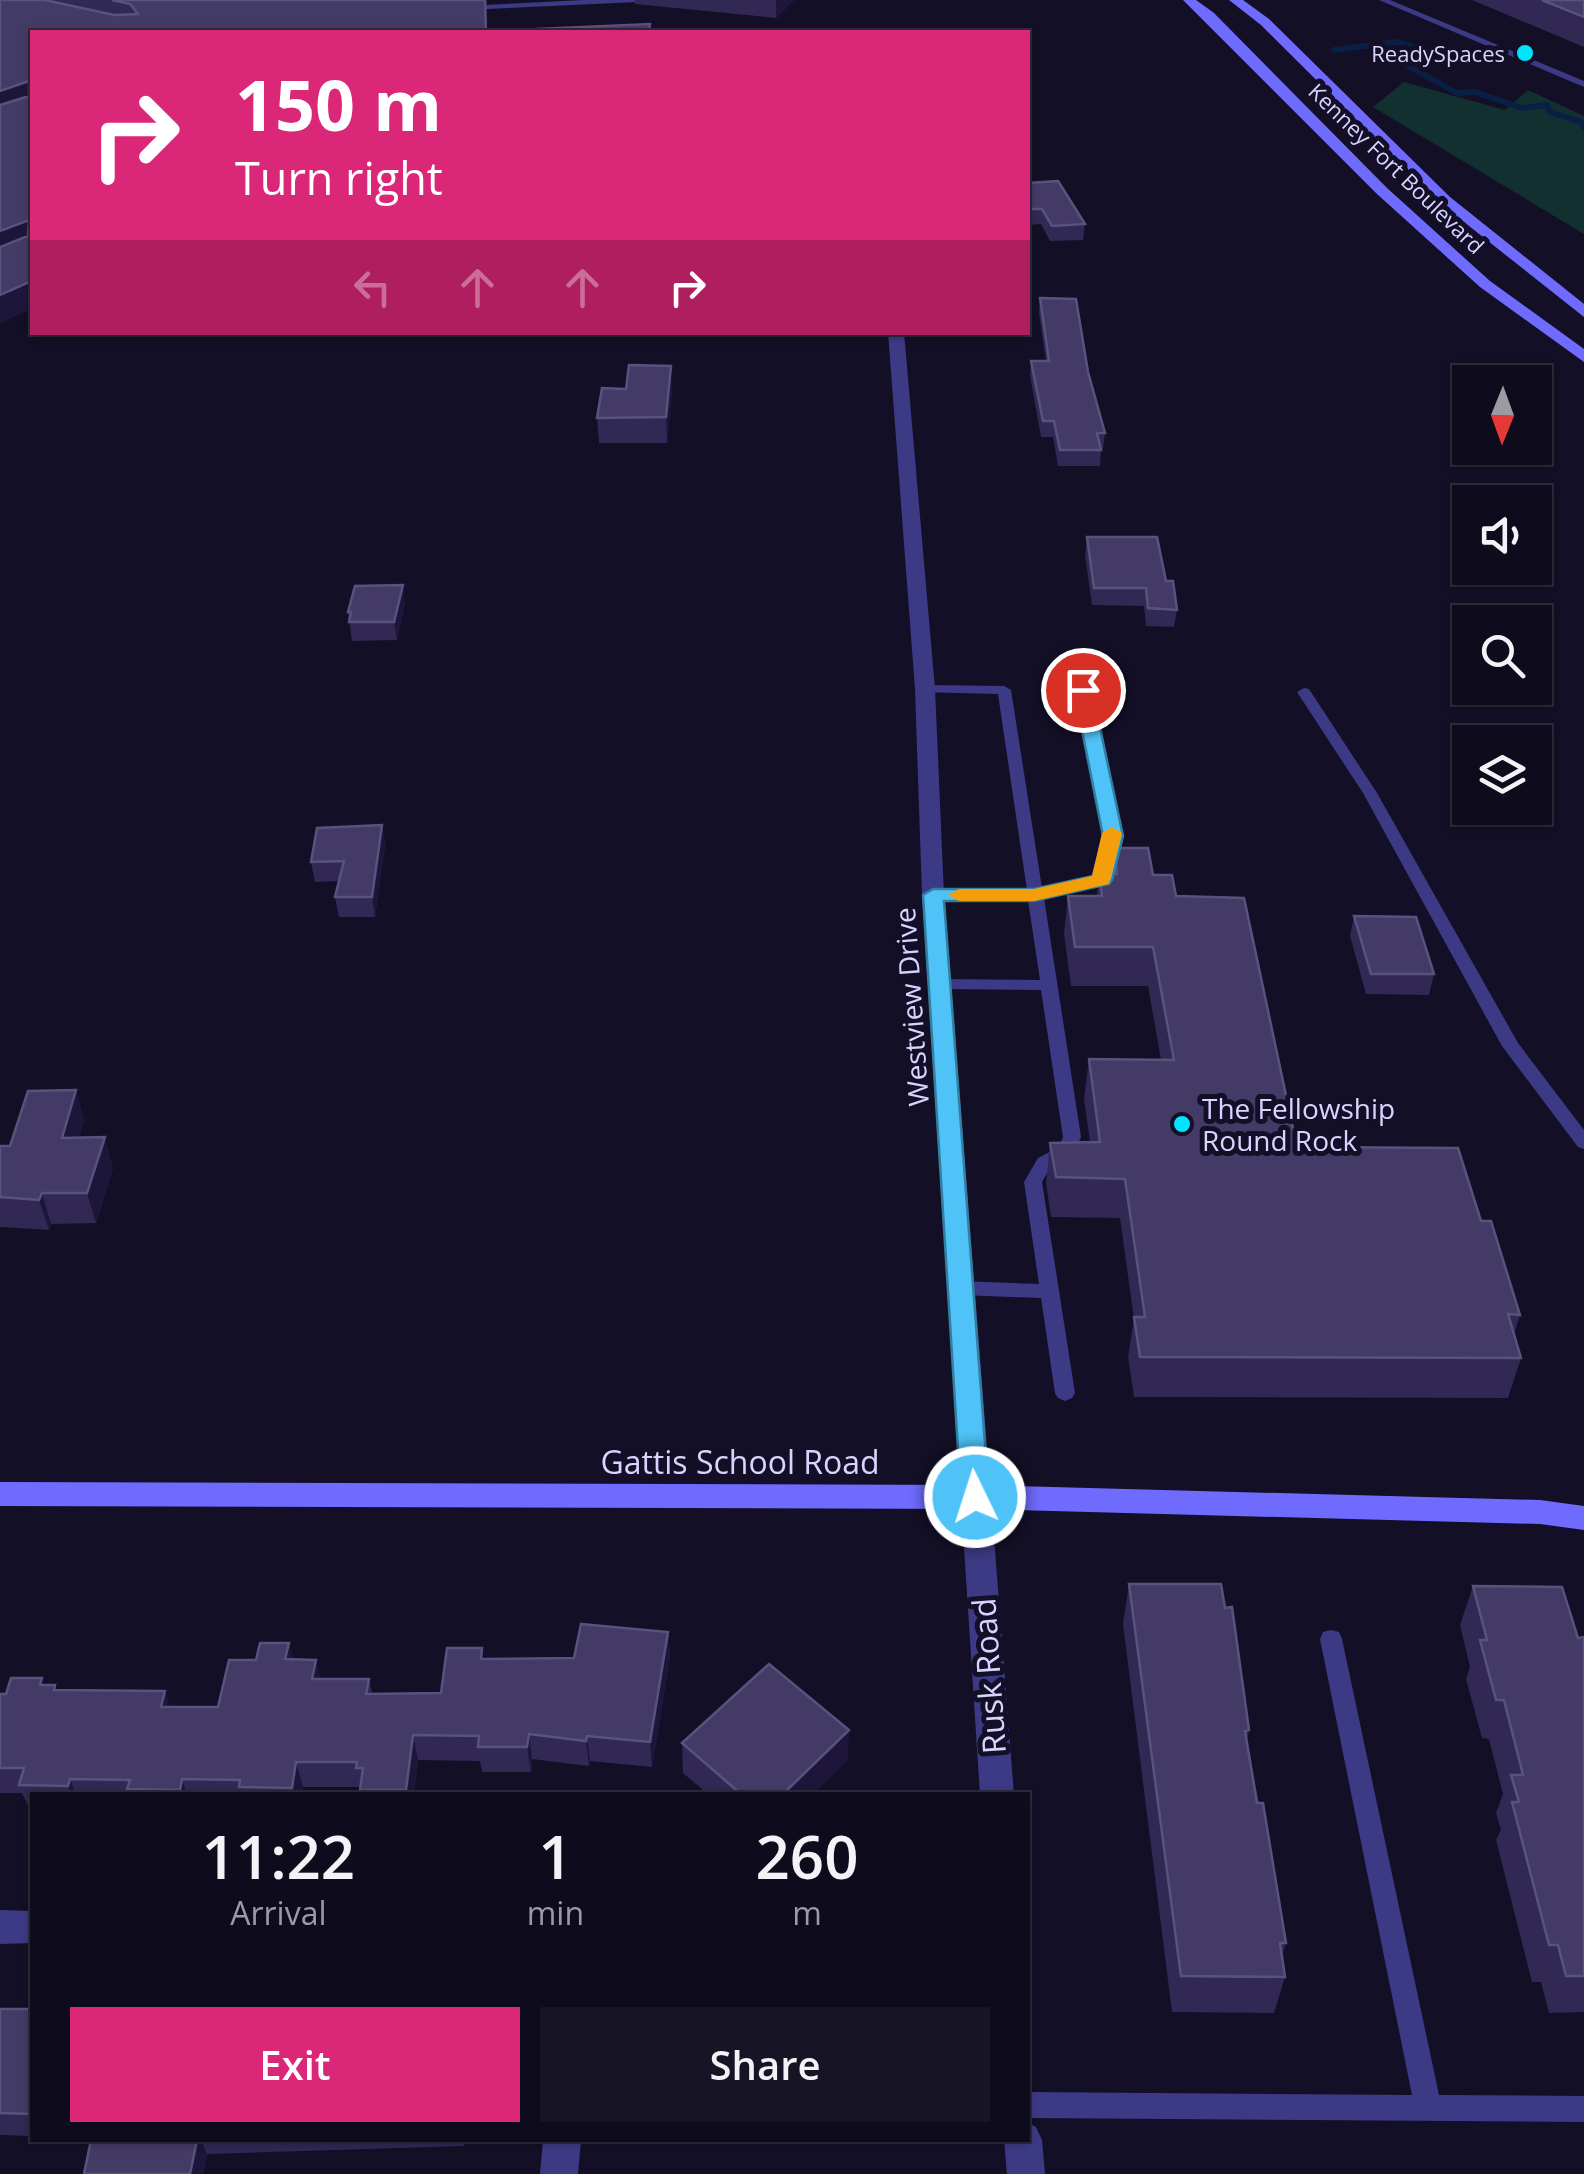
<!DOCTYPE html>
<style>
body{margin:0;font-family:"Open Sans",sans-serif;background:#171425;color:#f1f3f6;height:100vh;display:flex;flex-direction:column;font-size:38px;white-space:nowrap}
*{box-sizing:border-box;margin:0}
p{font-size:32px;color:#9b9ba3}
.icon{flex:none;width:55px;height:55px;fill:none;stroke:currentColor;stroke-width:2;stroke-linecap:round;stroke-linejoin:round}
.map{position:relative;flex:1;overflow:hidden}
.drawer{position:absolute;left:30px;top:1792px;width:1000px;height:350px;display:flex;flex-direction:column;background:#0e0b1c;border-radius:0px;box-shadow:0 2px 8px #0004,0 0 0 2px #2e2b3b}
.drawer>*{flex:none}
.banner{position:absolute;left:30px;top:30px;width:1000px;height:305px;border-radius:0px;box-shadow:0 2px 8px #0004,0 0 0 2px #2e2b3b;background:#db2777;color:#fff;overflow:hidden}
.needle{width:65px;rotate:181deg}
.fabs{position:absolute;left:1452px;top:365px;display:grid;gap:20px}
.fabs a{display:grid;place-items:center;width:100px;height:100px;border-radius:0px;background:#0e0b1c;box-shadow:0 2px 8px #0004,0 0 0 2px #2e2b3b;font-size:50px}
.pin{position:absolute;display:grid;place-items:center;width:85px;height:85px;color:#fff;margin:-42px;border:5px solid #fff;border-radius:50%;box-shadow:0 2px 10px #0007}
.me{position:absolute;width:110px;margin:-55px;rotate:356deg;stroke-linejoin:round;filter:drop-shadow(0 0 8px #0008)}
.turn{display:flex;align-items:center;gap:35px;height:210px;padding:0 40px;font-size:45px}
.turn .icon{width:130px;height:130px;stroke-width:2.5}
.turn b{display:block;font-size:70px;line-height:85px}
.lanes{display:flex;align-items:center;height:95px;padding:0 40px;background:#0003;justify-content:center;gap:50px;direction:ltr}
.lanes .off{opacity:.35}
.eta{display:flex;justify-content:space-evenly;align-items:center;height:170px;text-align:center}
.eta b{font-size:60px;font-weight:600;line-height:70px}
.button{display:flex;gap:20px;margin-top:auto;padding:20px 40px}
.button a{flex:1;height:115px;border-radius:0px;background:#db2777;color:#fff;font-size:40px;font-weight:600;line-height:115px;text-align:center}
.button a+a{background:#171425;color:#f1f3f6}
.map>svg:first-child{display:block}
.green{fill:#12302f}
.lines{fill:none;stroke-linecap:round;stroke-linejoin:round}
.stream{stroke:#0a1f44;stroke-width:6}
.lane{fill:#3d3a85;fill-rule:evenodd}
.street{fill:#3d3a85;fill-rule:evenodd}
.secondary{fill:#6f6bff;fill-rule:evenodd}
.wall{fill:#312854}
.shaded-wall{fill:#1d163a}
.building{fill:#433a66;stroke:#5a527e;stroke-width:2.5}
.route{fill:#4fc3f7;stroke:#337fa1;stroke-width:2.5}
.slow{fill:#f59e0b}
.poi-dot{fill:#00e5ff;stroke:#130f26;stroke-width:4}
.labels{text-anchor:middle;dominant-baseline:central;stroke-width:10;stroke-linejoin:round;paint-order:stroke}
.far-poi-label{font-size:22px;fill:#d9d4ff;stroke:#130f26;text-anchor:end}
.far-street-label{font-size:22px;fill:#d9d4ff;stroke:#130f26}
.street-label{font-size:28px;fill:#d9d4ff;stroke:#130f26}
.poi-label{font-size:28px;fill:#d9d4ff;stroke:#130f26;text-anchor:start}
.near-street-label{font-size:32px;fill:#d9d4ff;stroke:#130f26}
</style>
<div class="map">
<svg width="1584" height="2174" viewBox="0 0 1584 2174">
<rect width="100%" height="100%" fill="#130f26"/>
<path class="green" d="M1404,82L1505,110L1528,90L1584,116V234L1373,107Z"/>
<g class="lines">
<path class="stream" d="M1334,50L1396,42L1417,48L1394,58L1457,93L1475,92L1522,108L1547,105L1550,112L1581,122L1584,128"/>
<path class="lane" d="M584,0H641L637,2L465,10L461,8L465,6Z
M1379,0H1390L1584,81V87Z
M925,685L1004,686L1011,690L1042,888L1095,877L1105,836L1076,690L1083,686L1088,687L1121,836L1108,883L1044,898L1081,1137L1073,1155L1051,1166L1042,1182L1075,1393L1072,1398L1065,1401L1058,1398L1055,1393L1041,1298L960,1295L953,1293L950,1288L953,1283L960,1281L1039,1284L1024,1182L1038,1158L1059,1147L1063,1137L1041,990L939,989L931,984L939,979L1040,980L1028,900H933L925,895L933,890H1027L998,694L920,692L918,689Z
M1304,688L1309,689L1377,793L1518,1043L1584,1130V1149L1578,1147L1502,1046L1363,793L1297,692Z
M1331,1630L1339,1632L1342,1639L1439,2095L1584,2096V2122L1028,2118V2092L1412,2095L1320,1639L1323,1632Z"/>
<path class="street" d="M888,332H904L935,689L944,895L1014,1795H980L922,895L915,689Z
M0,1910L32,1911V1943L0,1944Z
M1028,2123L1036,2127L1042,2140L1045,2174H1007L1004,2140H1028Z
M543,2140H581L578,2174H540Z"/>
<path class="secondary" d="M1183,0H1196L1214,13L1387,188L1490,281L1584,349V362L1480,287L1377,194Z
M1229,0H1243L1269,19L1450,197L1584,304V317L1440,203L1261,25Z
M0,1482L975,1485L1540,1500L1584,1506V1530L1540,1524L975,1509L0,1506Z"/>
</g>
<path class="wall" d="M0,0H486L487,3L32,308L0,323Z
M635,0H794L776,18L635,4Z
M1472,0H1584V47Z
M1028,183L1085,224L1083,240L1050,241L1041,224L1028,225Z
M1040,298L1088,372L1105,433L1103,449H1101L1100,466H1058L1053,437H1041L1030,376L1031,361H1046L1039,313Z
M626,389L672,391L667,443H599L597,418Z
M1087,537L1166,581L1177,610L1174,627L1146,626L1144,606L1092,605L1085,555Z
M405,604L397,640L352,641L348,612Z
M382,825L385,845L375,917H339L335,897L340,881L315,882L311,862Z
M1114,848L1153,875L1176,896L1297,1147L1481,1221L1520,1315L1514,1334L1521,1358L1508,1398L1134,1397L1128,1357L1134,1319L1120,1218L1051,1217L1046,1183L1050,1143L1090,1142L1084,1099L1089,1059L1161,1060L1148,986H1071L1064,934L1068,896H1097L1099,874H1111Z
M1354,916L1434,974L1429,995L1366,994L1350,936Z
M76,1090L84,1121L79,1138L113,1168L96,1223L51,1224L49,1230L0,1227V1146H10Z
M1129,1584L1249,1730L1247,1741L1286,1943L1282,1957L1285,1977L1274,2013L1172,2012L1123,1624Z
M1473,1586L1578,1638L1584,1637V2012L1549,2013L1541,1982H1532L1496,1840L1501,1830L1496,1813L1503,1794L1489,1739L1482,1738L1466,1679L1470,1667L1460,1625Z
M668,1632L670,1657L652,1767L590,1761L589,1766L532,1759L531,1772H482L480,1761L418,1760L414,1795H361L360,1787H303L302,1795H32V1810H30L22,1793H0V1694H6L44,1685H55L57,1690L170,1707H218L256,1660L289,1643L293,1659L321,1679H369L372,1693H441L484,1659L574,1658Z
M682,1743L848,1760L812,1795H709L683,1773Z
M0,2009H32V2136L0,2135Z
M91,2140H464V2146L207,2154L203,2174H84Z"/>
<path class="shaded-wall" d="M776,0H794L776,18Z
M29,81L32,95L0,114V91Z
M29,220L32,237L0,257V231Z
M32,281V308L0,323V295Z
M671,366L672,391L667,443L666,417Z
M403,585L405,604L397,640L394,622Z
M382,825L385,845L375,917L372,897Z
M76,1090L84,1121L71,1168L62,1138Z
M105,1137L113,1168L96,1223L87,1193Z
M42,1193L51,1224L49,1230L39,1200Z
M668,1632L670,1657L652,1767L650,1742Z
M289,1643L295,1668L285,1659Z
M316,1660L322,1685L312,1679Z
M165,1691L173,1716L161,1707Z
M849,1730L848,1760L812,1795H782Z
M529,1734L532,1759L531,1772L527,1747Z
M413,1735L418,1760L414,1795H407L406,1790Z
M587,1736L590,1761L589,1766L586,1741Z
M296,1762L303,1787L302,1795H294L292,1788Z
M70,1779L76,1795H71L68,1786Z
M182,1779L187,1795H181L180,1790Z
M197,2140H201L207,2154L203,2174H190Z"/>
<path class="building" d="M0,0H45L114,15L138,14L130,4L112,0H485L486,32H32V281L0,295V247L28,236L29,220L0,231V105L29,96V81L0,91Z
M1542,0H1584V17Z
M650,24L649,32H540L538,29Z
M1058,181L1085,224L1052,226L1042,209H1028V183Z
M1040,298L1076,299L1088,372L1105,433H1097L1101,450H1060L1054,421H1043L1031,361H1049Z
M629,365L671,366L666,417L597,418L602,388L626,389Z
M1087,537H1157L1166,581H1173L1177,610L1148,608L1146,588H1094Z
M403,585L394,622H349L351,612H348L355,586Z
M382,825L372,897H335L344,861L311,862L317,828Z
M1114,848H1148L1153,875H1172L1176,896L1244,898L1297,1147L1458,1148L1481,1221H1491L1520,1315L1508,1314L1521,1358L1140,1357L1134,1317H1145L1125,1179L1056,1177L1050,1143L1100,1142L1089,1059L1174,1060L1153,947H1075L1068,896H1102L1099,874H1117Z
M1354,916L1416,917L1434,974H1371Z
M76,1090L62,1138L105,1137L87,1193H42L39,1200L0,1197V1146H10L28,1091Z
M1129,1584H1221L1225,1608L1232,1607L1249,1730L1245,1731L1257,1803H1263L1286,1943H1280L1285,1977L1181,1976Z
M1473,1586L1562,1587L1578,1638L1584,1637V1976H1566L1558,1945H1549L1512,1802H1519L1511,1775H1523L1504,1700H1496L1480,1640H1487Z
M581,1624L668,1632L650,1742L587,1736L586,1741L529,1734L527,1747H478L479,1736L413,1735L406,1790H360L363,1768H356L357,1762H296L292,1788L239,1787L240,1780L182,1779L180,1790L127,1789L130,1780L70,1779L68,1786L19,1785L24,1768H0V1694H6L11,1678H42L40,1685H55L54,1690L165,1691L161,1707H218L229,1660H256L260,1643H289L285,1659L316,1660L312,1679H369L366,1694L441,1693L447,1648H482L481,1659L574,1658Z
M769,1664L849,1730L782,1795H742L682,1743Z
M0,2009H32V2114L0,2113Z
M91,2140H197L190,2174H84Z"/>
<path class="route" d="M1083,685L1092,690L1123,836L1112,880L1109,884L1034,901H944L989,1497L985,1505L975,1508L965,1505L961,1497L923,895L933,889H1034L1093,876L1103,836L1074,690Z"/>
<path class="slow" d="M1112,827L1122,833L1109,884L1034,901H959L948,895L959,889H1034L1092,876L1102,833Z"/>
<g class="poi-dot">
<circle cx="1525" cy="53" r="10"/>
<circle cx="1182" cy="1124" r="10"/>
</g>
<g class="labels">
<g class="far-poi-label">
<text x="1505" y="53">ReadySpaces</text>
</g>
<g class="far-street-label">
<text transform="translate(1397 168) rotate(44)">Kenney Fort Boulevard</text>
</g>
<g class="street-label">
<text transform="translate(911 1007) rotate(-94)">Westview Drive</text>
</g>
<g class="poi-label">
<text x="1202" y="1108">The Fellowship<tspan x="1202" dy="32">Round Rock</tspan></text>
</g>
<g class="near-street-label">
<text x="740" y="1461">Gattis School Road</text>
<text transform="translate(988 1676) rotate(-94)">Rusk Road</text>
</g>
</g>
</svg>
<div class="fabs">
<a><svg class="needle" viewBox="-14 -14 28 28"><path d="M0-13l5 13h-10z" fill="#e53935"/><path d="M0 13l5-13h-10z" fill="#9b9ba3"/></svg></a>
<a><svg class="icon" aria-label="sound" viewBox="0 0 24 24"><path d="M4 9h4l5-4v14l-5-4H4zM17 9q2 3 0 6"/></svg></a>
<a><svg class="icon" aria-label="search" viewBox="0 0 24 24"><circle cx="10" cy="10" r="6"/><path d="M15 15l6 6"/></svg></a>
<a><svg class="icon" aria-label="layers" viewBox="0 0 24 24"><path d="M12 4l9 5-9 5-9-5zM3 14l9 5 9-5"/></svg></a>
</div>
<div class="pin" style="left:1083px;top:690px;background:#d93025"><svg class="icon" aria-label="arrive" viewBox="0 0 24 24"><path d="M6 21V4h12l-3 4 3 4H6"/></svg></div>
<svg class="me" style="left:975px;top:1497px" viewBox="-20 -20 40 40"><circle r="17" fill="#4fc3f7" stroke="#fff" stroke-width="3"/><path d="M0-11L8 9 0 5-8 9z" fill="#fff"/></svg>
<div class="banner">
<div class="turn"><svg class="icon" aria-label="right" viewBox="0 0 24 24"><path d="M7 20v-9h11M14 6l5 5-5 5"/></svg><div><b>150 m</b>Turn right</div></div>
<div class="lanes"><svg class="icon off" aria-label="left" viewBox="0 0 24 24"><path d="M17 20v-9H6M10 6l-5 5 5 5"/></svg><svg class="icon off" aria-label="ahead" viewBox="0 0 24 24"><path d="M12 20V5M6 11l6-6 6 6"/></svg><svg class="icon off" aria-label="ahead" viewBox="0 0 24 24"><path d="M12 20V5M6 11l6-6 6 6"/></svg><svg class="icon" aria-label="right" viewBox="0 0 24 24"><path d="M7 20v-9h11M14 6l5 5-5 5"/></svg></div>
</div>
<section class="drawer">
<div class="eta">
<div><b>11:22</b><p>Arrival</p></div>
<div><b>1</b><p>min</p></div>
<div><b>260</b><p>m</p></div>
</div>
<div class="button"><a>Exit</a><a>Share</a></div>
</section>
</div>
